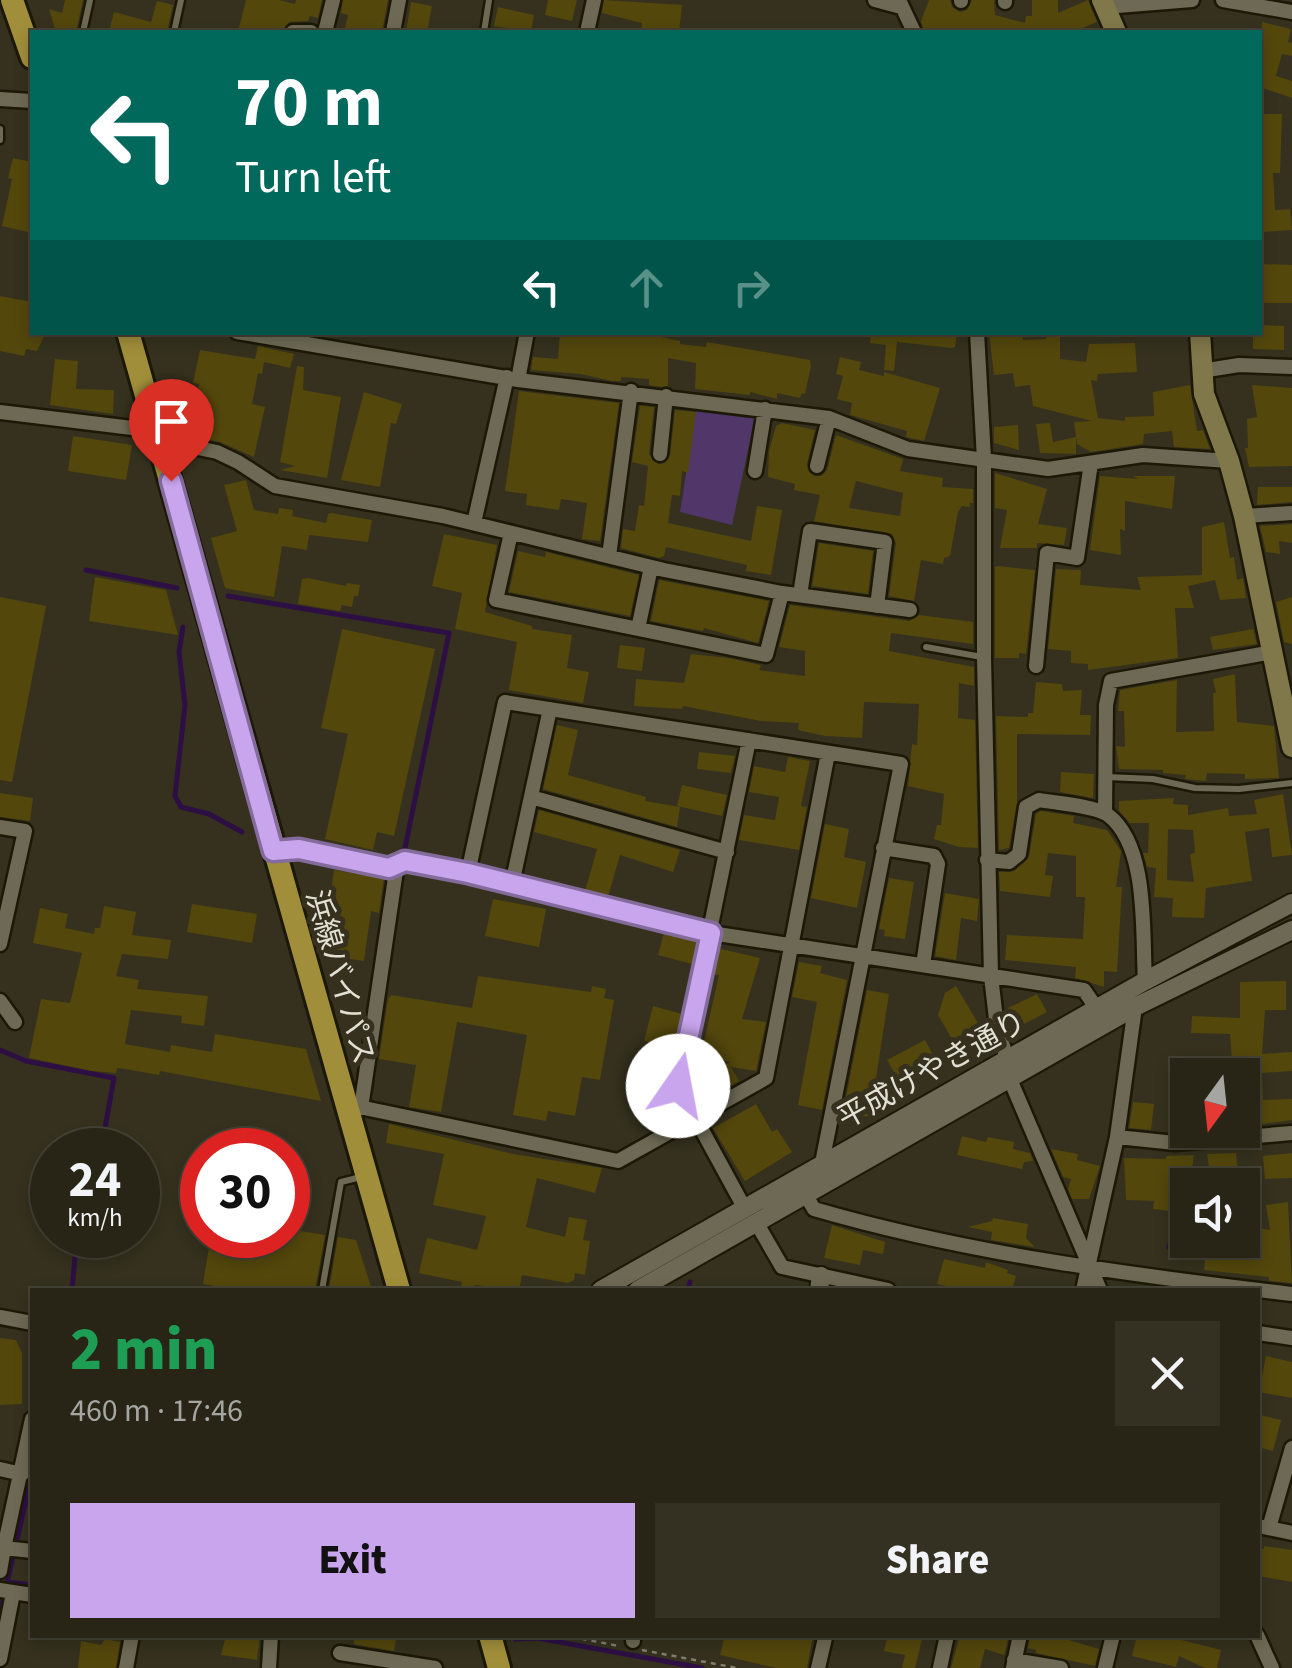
<!DOCTYPE html>
<meta charset="utf-8">
<style>
body{margin:0;font-family:"Source Sans 3","Noto Sans JP",sans-serif;background:#343123;color:#f1f3f6;height:100vh;display:flex;flex-direction:column;font-size:38px;white-space:nowrap}
*{box-sizing:border-box;margin:0}
p{font-size:32px;color:#a5a5a1}
.icon{flex:none;width:55px;height:55px;fill:none;stroke:currentColor;stroke-width:2;stroke-linecap:round;stroke-linejoin:round}
.map{position:relative;flex:1;overflow:hidden}
.side{position:absolute;left:30px;top:1288px;width:1230px;height:350px;display:flex;flex-direction:column;background:#282516;border-radius:0px;box-shadow:0 5px 15px #0003,0 0 0 2px #444235}
.side>*{flex:none}
.top-card{position:absolute;left:30px;top:30px;width:1232px;height:305px;border-radius:0px;box-shadow:0 5px 15px #0003,0 0 0 2px #444235;background:#00695c;color:#fff;overflow:hidden}
.needle{width:65px;rotate:195deg}
.buttons{position:absolute;left:1170px;top:1058px;display:grid;gap:20px}
.buttons a{display:grid;place-items:center;width:90px;height:90px;border-radius:0px;background:#282516;box-shadow:0 5px 15px #0003,0 0 0 2px #444235;font-size:50px}
.speed{position:absolute;left:30px;top:1128px;display:flex;gap:20px;font-size:50px;font-weight:700;text-align:center}
.speed>*{display:grid;place-content:center;width:130px;height:130px;border-radius:50%;background:#282516;box-shadow:0 5px 15px #0003,0 0 0 2px #444235;line-height:1}
.speed small{font-size:25px;font-weight:400}
.speed .limit{border:15px solid #d22;background:#fff;color:#111}
.pin{position:absolute;display:grid;place-items:center;width:85px;height:85px;color:#fff;margin:-102px -42px;border-radius:50% 50% 50% 0;rotate:-45deg;box-shadow:0 0 10px #0007}
.pin .icon{rotate:45deg}
.me{position:absolute;width:110px;margin:-55px;rotate:12deg;stroke-linejoin:round;filter:drop-shadow(0 0 8px #0008)}
.turn{display:flex;align-items:center;gap:35px;height:210px;padding:0 40px;font-size:45px}
.turn .icon{width:130px;height:130px;stroke-width:2.5}
.turn b{display:block;font-size:70px;line-height:85px}
.lanes{display:flex;align-items:center;height:95px;padding:0 40px;background:#0003;justify-content:center;gap:50px;direction:ltr}
.lanes .off{opacity:.35}
.round{display:grid;place-items:center;flex:none;width:105px;height:105px;border-radius:0px;background:#343123}
.head{display:flex;align-items:center;justify-content:space-between;height:170px;padding:0 40px}
h1{font-size:60px;font-weight:800;line-height:75px;color:#1e9e55}
.cta{display:flex;gap:20px;margin-top:auto;padding:20px 40px}
.cta a{flex:1;height:115px;border-radius:0px;background:#c9a5ee;color:#111;font-size:40px;font-weight:800;line-height:115px;text-align:center}
.cta a+a{background:#343123;color:#f1f3f6}
.map>svg:first-child{display:block}
.green{fill:#51366a}
.lines{fill:none;stroke-linecap:round;stroke-linejoin:round}
.stream{stroke:#2d0f44;stroke-width:5}
.building{fill:#53470c;fill-rule:evenodd}
.service-casing{stroke:#1c1806;stroke-width:11}
.minor-casing{stroke:#1c1806;stroke-width:19}
.tertiary-casing{stroke:#1c1806;stroke-width:22}
.secondary-casing{stroke:#1c1806;stroke-width:25}
.trunk-casing{stroke:#1c1806;stroke-width:28}
.path{stroke:#817e6e;stroke-width:2.5;stroke-dasharray:5 5;stroke-linecap:butt}
.service{stroke:#6d6954;stroke-width:6}
.minor{stroke:#6d6954;stroke-width:14}
.tertiary{stroke:#6d6954;stroke-width:18}
.secondary{stroke:#80774a;stroke-width:20}
.trunk{stroke:#a08e3a;stroke-width:22}
.route-casing{stroke:#836b9b;stroke-width:25}
.route{stroke:#c9a5ee;stroke-width:18}
.labels{text-anchor:middle;dominant-baseline:central;stroke-width:10;stroke-linejoin:round;paint-order:stroke}
.street-label{font-size:30px;fill:#e2e0d4;stroke:#35311e}
</style>
<div class="map">
<svg width="1292" height="1668" viewBox="0 0 1292 1668">
<rect width="100%" height="100%" fill="#35311e"/>
<path class="green" d="M697,404L756,412L732,525L680,512Z"/>
<g class="lines">
<path class="stream" d="M86,570L177,588
M228,596L449,633L404,853
M183,627L179,652L185,705L175,796L181,807L209,814L242,832
M0,1050L26,1061L114,1078L101,1150
M1184,1250L1169,1247L1171,1241L1184,1244
M72,1290L77,1235
M688,1290L690,1282
M8,1582L32,1585
M0,1613L32,1475
M515,1639L537,1638L702,1668"/>
</g>
<path class="building" d="M65,0H83L76,32H56L49,9L62,13Z
M246,0H279L295,4L296,0H322L318,18L310,16L308,21L289,22L282,32H238Z
M343,0H388L382,32H344L348,15L341,13Z
M548,0H577L572,21L545,15Z
M604,0L682,5L679,32H641L642,23L602,13Z
M929,0H950L952,7L960,12L967,10L972,0H994L995,15L1025,23L1026,16H1032V0H1058V13L1088,0L1097,22L1073,32H924L921,21Z
M157,1L173,5L167,32H109L114,12L151,22Z
M411,2L432,6L427,32H406Z
M498,7L534,15L531,32L494,26Z
M1262,22L1291,29L1288,42L1292,43V56L1282,54L1276,76L1292,81V98L1260,87Z
M1260,114H1282L1280,173H1273L1275,210L1290,209L1292,230L1260,232Z
M13,158L32,162V233L2,226L12,179L8,178Z
M1260,264L1292,265V303H1260Z
M0,296L32,302V332H46L37,351L26,349L24,356L0,351Z
M1260,325L1284,326V350L1253,349V332H1260Z
M560,332L657,336L680,341V344L706,347L707,342L810,360L811,366L805,394L802,393L800,398L777,393V399L750,392V395L695,389L696,363L668,358V386L661,387L649,385V379L621,377V381H612L581,374L531,370L533,357L558,359Z
M871,332H957L955,347L952,348L897,342L894,371L884,370L886,345L870,343Z
M989,332H1022L1023,340L1046,339L1047,332H1060V359L1086,362L1089,344L1135,343L1137,372L1098,374L1097,381L1091,380L1098,418L1125,421V417L1154,416L1153,392L1190,385L1197,431L1203,430L1210,449L1174,447L1172,431L1144,434L1143,444L1091,452L1077,444L1074,422L1092,421L1033,406L1030,385L1015,387L1013,373L994,375Z
M258,346L294,354L290,368L264,362L262,374L258,373L252,404L265,407L254,457L220,442L187,435L199,384L193,383L200,350L255,359Z
M840,357L861,362L859,370L884,376V372L940,388L924,441L906,437L907,431L850,415L852,403L837,399L843,376L836,374Z
M55,359L78,361L76,389L114,390L113,414L50,405Z
M297,366L304,367L303,390L341,397L327,478L280,470L295,466L280,462Z
M1252,385L1292,388V466L1249,467L1245,448H1248L1247,419L1257,417Z
M519,391L619,403L600,541L582,539L587,503L561,499L559,510L526,505L527,494L505,491Z
M364,392L402,404L396,424L391,423L380,487L341,480Z
M640,406L654,407L649,454L658,464L665,463L670,456L675,410L696,412L688,473L682,471L680,496L672,495L668,523L751,541L757,506L782,510L771,575L746,571L747,565L666,547L664,556L659,558L621,548L623,529L635,531L639,505L644,506L648,466L632,462Z
M782,423L815,430L807,464L814,476H821L827,470L836,435L903,459L900,471L943,478L942,487L973,489V503H970V507L962,506L958,512L950,556L944,558L943,564L921,560L914,601L889,596L896,543L892,534L814,521L820,495L794,490L795,484L768,477L769,451L776,426ZM856,481L903,493L900,516L849,508Z
M1050,423L1053,442L1076,437V454L1040,453L1036,424Z
M1018,425L1019,450L994,443V427Z
M73,436L132,445L126,480L68,471Z
M995,473L1047,489L1038,524L1067,528L1064,545L1037,543V548H1000L1007,510L995,508Z
M1100,476L1138,479L1133,476H1175L1172,509L1125,501V531L1120,529L1121,555L1090,550Z
M246,480L254,510L278,514L279,508L293,510L292,516L326,523L328,514L331,513L372,520L368,542L309,535L307,550L282,546L274,597L225,588L211,538L237,531L224,485Z
M1258,487H1292V502L1257,505Z
M1224,522L1230,558L1234,557L1237,580L1243,578L1246,598L1220,600L1215,580L1188,586L1194,608H1175L1178,658L1088,670V664L1071,663V651L1048,649L1056,569L1081,570L1080,585L1141,590L1137,577L1202,575V527Z
M1292,524V543L1279,541L1280,554L1266,552L1260,526Z
M444,534L497,545L485,612L532,626V629L572,635L567,668L589,672L583,703L509,690L517,642L455,629L462,593L432,586Z
M819,543L873,551L868,594L812,586Z
M518,551L545,557L546,552L639,575L630,616L509,592Z
M998,566L1035,570L1026,654L1019,653V658H995V567Z
M95,577L166,590L178,635L89,621Z
M308,578L346,586L347,583L360,585L358,596H354L352,607L342,605L340,611L298,604L302,579Z
M659,580L769,601L758,643L704,628L703,631L651,621Z
M0,597L46,606L12,782L0,780Z
M1292,597V644L1284,642L1276,602Z
M790,605L909,621L919,615L973,622V644L891,633L889,651L974,667V686L959,683L958,718L975,720L978,848L959,847L934,839L937,825H941L944,794L908,786L912,744L917,745L919,704L864,702L862,738L825,736L798,730L799,723L761,721L683,706L682,709L634,706L636,679L684,683L691,654L728,658L761,665L759,670L805,676V651L779,647Z
M342,629L435,649L394,836L377,832L373,850L325,839L348,734L321,728Z
M1253,629L1257,644L1213,650L1210,637Z
M620,645L645,648L642,671L617,668Z
M1235,674L1237,722L1274,726L1279,778L1245,779V774L1207,773L1206,781L1185,779L1186,775L1163,773V770L1119,769L1116,746L1125,747L1124,711H1118L1120,690L1177,680L1176,732L1214,731L1213,693H1216L1213,679Z
M1036,682L1062,684L1063,691L1082,690L1080,715H1091L1090,735L1017,734V802L1009,848L999,850L996,716L1028,717V713H1033Z
M557,725L578,730L568,775L646,797L645,801L680,807L677,827L543,789Z
M699,752L735,756L731,773L697,769Z
M788,757L810,761L801,806L807,807L799,850L739,840L744,815L775,820L779,797L749,792L754,766L785,772Z
M1061,772L1094,774L1093,798L1060,792Z
M682,785L727,795L722,816L677,806Z
M0,793L33,798L30,821L0,817Z
M1283,794L1292,855L1272,857L1269,828L1245,832L1252,881L1206,888L1204,918L1172,917L1173,898L1154,897L1156,868L1147,867L1143,853H1148L1149,823H1130L1119,811V801L1174,798L1173,804L1188,805V815L1228,808L1229,816L1257,814L1254,800ZM1168,829L1193,830L1195,853L1190,854L1194,882L1167,880Z
M539,810L680,850L673,872L620,855L608,897L585,891L597,849L534,832Z
M1041,811L1074,816L1073,823L1107,830L1121,851L1116,887H1122L1117,972L1104,971V987L1075,978L1076,967L1005,960L1007,935L1083,939L1085,897H1076V856L1048,853L1045,875L1053,876L1050,897L1000,891L999,872L1014,871L1029,857L1036,814Z
M825,824L849,829L844,857L866,862L857,908L811,898Z
M334,870L384,878L379,913L371,911L364,961L329,956L336,906L329,905Z
M889,878L914,882L905,939L884,936L885,930L879,929Z
M945,893L979,899L977,921L961,918L956,960L935,956Z
M493,899L546,909L539,947L485,936Z
M192,904L257,914L252,943L187,932Z
M104,906L136,912L132,935L171,940L168,959L122,954L116,976L139,980L137,989L208,996L204,1026L181,1023L182,1016L131,1010L125,1044L170,1052L171,1045L212,1052L215,1034L306,1049L321,1101L160,1071L159,1075L125,1069L117,1068L116,1073L92,1071L29,1058L41,999L70,1003L82,953L33,943L40,908L68,914L65,928L94,934L95,928H100Z
M664,933L697,942L692,964L658,955Z
M717,948L760,958L742,1019L766,1022L756,1071L731,1067L739,1081L703,1101L692,1082L730,1062L701,1055L719,975L712,974Z
M799,962L822,966L820,973L847,980L822,1110L798,1105L817,1002L792,997Z
M478,976L591,992L592,986L606,989L604,998L614,1000L600,1080L582,1077L575,1116L548,1111L546,1121L513,1115L527,1035L457,1022L441,1112L409,1107L416,1065L379,1059L388,999L391,995L472,1008Z
M1286,981V1010H1265L1262,1054L1292,1052V1071L1262,1073L1263,1100L1292,1099V1120L1248,1126L1242,1111V1075H1233L1230,1034L1191,1033L1192,1016L1240,1018V982Z
M956,986L985,1035L959,1051L938,1015L945,993Z
M867,990L889,994L870,1117L843,1113Z
M1037,994L1047,1012L1018,1027L1008,1008Z
M653,1006L682,1014L675,1049L644,1041Z
M925,1040L938,1064L901,1084L887,1060Z
M1133,1102L1154,1104L1151,1130L1129,1128Z
M756,1104L772,1132L777,1129L792,1152L745,1181L713,1128Z
M389,1124L513,1154L602,1168L595,1193L537,1178L526,1227L565,1237L569,1217L587,1220L583,1240L590,1241L585,1275L575,1273L574,1280L568,1283L522,1275L519,1290L475,1285L474,1290H460L462,1282L419,1273L427,1238L477,1250L486,1216L433,1205L444,1154L386,1143Z
M962,1136L986,1142L988,1137L1014,1142L1013,1149L1030,1153L1033,1161L1024,1162L1022,1169L957,1155Z
M1051,1149L1078,1154L1077,1160L1100,1166L1089,1199H1072L1068,1189L1071,1179L1063,1177Z
M1236,1153L1239,1185H1212L1207,1154Z
M1292,1153V1178L1265,1179L1263,1156Z
M1194,1155L1190,1185H1188V1213L1153,1209L1154,1201L1126,1200L1124,1158L1166,1159V1156Z
M1288,1202L1292,1283L1269,1281V1277L1204,1270L1207,1240H1242V1225L1270,1230L1266,1205Z
M993,1218L1028,1224L1026,1238L1035,1247L991,1240L992,1232L968,1227L992,1221Z
M832,1225L885,1242L883,1254L863,1250L860,1265L824,1258Z
M288,1229L325,1235L315,1290H240L203,1284L211,1235H288Z
M338,1237L356,1240L372,1290H329Z
M944,1259L985,1268L986,1262L1008,1270L1007,1273L1016,1276L1012,1290H965L937,1284Z
M0,1338L16,1340L22,1353V1404L0,1405Z
M1266,1356L1292,1362V1398L1258,1392V1375L1262,1376Z
M1260,1415L1281,1420L1273,1451L1258,1447Z
M1264,1546L1292,1550V1582L1258,1576V1548L1264,1549Z
M226,1635H260L257,1660L221,1655Z
M355,1635H397L394,1651L354,1644Z
M725,1635H813L807,1668H776L720,1655Z
M888,1635H923L915,1668H902L905,1655L884,1651Z
M960,1635H1009L1004,1655L985,1649L980,1668H951Z
M1030,1635L1059,1637L1099,1649L1095,1666L1036,1653V1650L1028,1648Z
M1137,1635H1162L1221,1650L1217,1668H1205L1179,1656L1176,1667L1132,1656Z
M105,1639L120,1642L116,1668H78L81,1641L101,1645Z"/>
<g class="lines">
<defs>
<path id="service" d="M83,32L90,0
M174,32L181,0
M484,32L489,0
M0,129V140
M926,647L982,657
M1107,777L1153,779L1195,788L1239,789L1292,783
M322,1290L341,1182L361,1177"/>
<path id="minor" d="M875,0L901,7
M899,0L914,32
M1223,0L1292,12
M961,1V0
M1005,2V0
M1105,7L1192,0
M293,32H311
M325,32L333,0
M393,32L399,0
M587,32L594,0
M0,99L32,101
M237,332L518,380L829,418L908,449L1048,469L1143,455L1229,461
M977,332L984,459V658L991,976L997,1028L1008,1061L1009,1077L1100,1290
M1201,371L1239,365L1292,367
M518,380L527,332
M0,412L157,431L179,444L217,452L238,462L275,486L443,516L664,570L782,593L910,610
M660,454L666,396
M817,466L829,418
M755,471L765,409
M1244,516L1292,513
M474,523L507,377
M511,533L496,600L766,655L782,593
M609,556L631,391
M800,595L810,531L885,542L877,606
M638,629L651,567
M1036,666L1047,553L1077,558L1091,463
M531,797L727,852
M1105,813L1106,705L1111,681L1273,652
M0,827L25,831L0,944
M883,848L934,856L938,864L923,965
M273,851L299,849L389,868L405,861L468,873L711,933L1084,990L1097,1009
M987,860L1009,862L1019,854L1026,807L1039,800C1056,803 1096,806 1108,815C1149,846 1142,934 1145,981
M468,873L505,702L901,764L822,1163
M512,884L550,709
M0,1001L15,1022
M345,1104L618,1161L766,1078L828,753
M361,1108L397,864
M1117,1137L1175,1143L1292,1133
M805,1194L814,1209C969,1254 1131,1275 1292,1294
M745,1209L678,1086L749,740
M756,1222L782,1267L888,1290
M1083,1290L1117,1137L1135,1007
M0,1317L32,1323
M1258,1333L1292,1338
M32,1419L4,1548L32,1551
M0,1469L22,1474
M1258,1526L1292,1533
M1269,1528L1292,1448
M0,1571L4,1548
M0,1590L32,1595
M1257,1635L1272,1668
M633,1641V1635
M340,1653L435,1668
M0,1659L13,1593
M1014,1660L1061,1668
M126,1668L132,1635
M269,1668L271,1635
M818,1668L825,1638
M940,1668L947,1635
M1013,1668L1020,1635
M1105,1668L1113,1635"/>
<path id="tertiary" d="M601,1290L1145,981L1292,903
M638,1290L1135,1007L1292,930
M819,1290L821,1276"/>
<path id="secondary" d="M1102,0L1116,32
M1200,332L1204,394L1229,461L1244,516L1292,747"/>
<path id="trunk" d="M12,0L32,57
M128,332L399,1290
M490,1635L499,1668"/>
</defs>
<use href="#service" class="service-casing"/>
<use href="#minor" class="minor-casing"/>
<use href="#tertiary" class="tertiary-casing"/>
<use href="#secondary" class="secondary-casing"/>
<use href="#trunk" class="trunk-casing"/>
<path class="path" d="M562,1635L619,1646
M642,1650L737,1668"/>
<use href="#service" class="service"/>
<use href="#minor" class="minor"/>
<use href="#tertiary" class="tertiary"/>
<use href="#secondary" class="secondary"/>
<use href="#trunk" class="trunk"/>
</g>
<g class="lines">
<defs>
<path id="route" d="M171,481L273,851L299,849L389,868L405,861L468,873L711,933L678,1086"/>
</defs>
<use href="#route" class="route-casing"/>
<use href="#route" class="route"/>
</g>
<g class="labels">
<g class="street-label">
<text transform="translate(340 977) rotate(74)">浜線バイパス</text>
<text transform="translate(932 1070) rotate(-29)">平成けやき通り</text>
</g>
</g>
</svg>
<div class="buttons">
<a><svg class="needle" viewBox="-14 -14 28 28"><path d="M0-13l5 13h-10z" fill="#e53935"/><path d="M0 13l5-13h-10z" fill="#a5a5a1"/></svg></a>
<a><svg class="icon" aria-label="sound" viewBox="0 0 24 24"><path d="M4 9h4l5-4v14l-5-4H4zM17 9q2 3 0 6"/></svg></a>
</div>
<div class="speed"><div>24<small>km/h</small></div><div class="limit">30</div></div>
<div class="pin" style="left:171px;top:481px;background:#d93025"><svg class="icon" aria-label="arrive" viewBox="0 0 24 24"><path d="M6 21V4h12l-3 4 3 4H6"/></svg></div>
<svg class="me" style="left:678px;top:1086px" viewBox="-20 -20 40 40"><circle r="19" fill="#fff"/><path d="M0-13L10 11 0 6-10 11z" fill="#c9a5ee"/></svg>
<div class="top-card">
<div class="turn"><svg class="icon" aria-label="left" viewBox="0 0 24 24"><path d="M17 20v-9H6M10 6l-5 5 5 5"/></svg><div><b>70 m</b>Turn left</div></div>
<div class="lanes"><svg class="icon" aria-label="left" viewBox="0 0 24 24"><path d="M17 20v-9H6M10 6l-5 5 5 5"/></svg><svg class="icon off" aria-label="ahead" viewBox="0 0 24 24"><path d="M12 20V5M6 11l6-6 6 6"/></svg><svg class="icon off" aria-label="right" viewBox="0 0 24 24"><path d="M7 20v-9h11M14 6l5 5-5 5"/></svg></div>
</div>
<section class="side">
<div class="head"><div><h1>2 min</h1><p>460 m · 17:46</p></div><a class="round"><svg class="icon" aria-label="close" viewBox="0 0 24 24"><path d="M6 6l12 12M18 6L6 18"/></svg></a></div>
<div class="cta"><a>Exit</a><a>Share</a></div>
</section>
</div>
